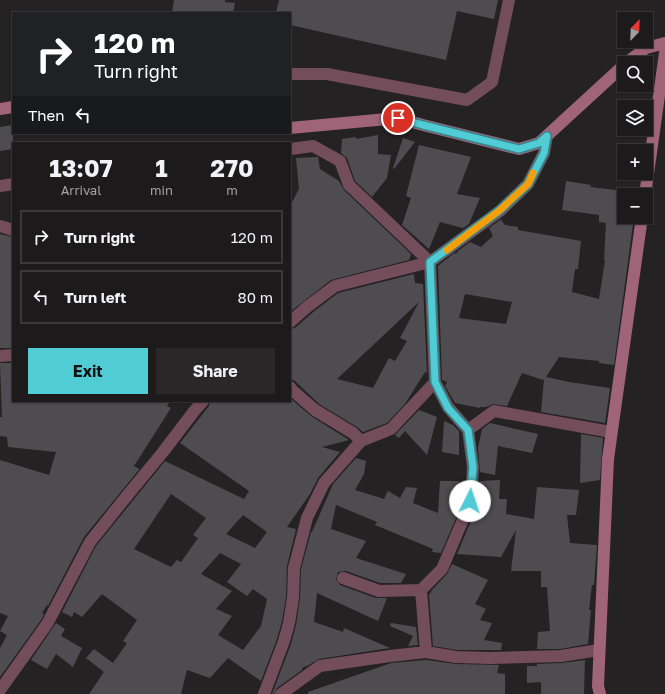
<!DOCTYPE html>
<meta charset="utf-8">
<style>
body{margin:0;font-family:"Golos Text",sans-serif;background:#292728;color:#f1f3f6;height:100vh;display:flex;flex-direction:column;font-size:15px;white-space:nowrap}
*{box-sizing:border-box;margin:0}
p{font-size:13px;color:#a0a1a3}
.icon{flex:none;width:22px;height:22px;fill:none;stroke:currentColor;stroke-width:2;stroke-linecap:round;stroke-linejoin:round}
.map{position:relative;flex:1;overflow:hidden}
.side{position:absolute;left:12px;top:142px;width:279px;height:260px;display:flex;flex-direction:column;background:#1c1a1b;border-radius:0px;box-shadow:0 1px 3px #0004,0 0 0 1px #3a383a}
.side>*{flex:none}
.guide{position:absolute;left:12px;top:12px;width:279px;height:122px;border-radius:0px;box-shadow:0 1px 3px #0004,0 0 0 1px #3a383a;background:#202124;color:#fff;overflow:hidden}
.needle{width:26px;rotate:23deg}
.controls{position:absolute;left:617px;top:12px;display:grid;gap:8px}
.controls a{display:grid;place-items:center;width:36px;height:36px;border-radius:0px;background:#1c1a1b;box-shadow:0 1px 3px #0004,0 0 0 1px #3a383a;font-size:20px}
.pin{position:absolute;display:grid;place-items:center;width:34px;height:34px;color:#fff;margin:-17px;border:2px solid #fff;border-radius:50%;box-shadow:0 1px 4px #0007}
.me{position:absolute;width:44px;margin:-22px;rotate:4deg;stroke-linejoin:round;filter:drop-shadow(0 0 3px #0008)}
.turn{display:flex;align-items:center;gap:14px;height:84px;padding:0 16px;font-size:18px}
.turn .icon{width:52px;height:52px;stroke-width:2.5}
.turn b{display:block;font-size:28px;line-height:34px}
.then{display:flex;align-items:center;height:38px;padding:0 16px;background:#0003;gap:8px;font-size:15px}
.eta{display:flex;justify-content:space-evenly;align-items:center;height:68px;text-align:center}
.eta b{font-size:24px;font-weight:700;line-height:28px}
.action{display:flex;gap:8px;margin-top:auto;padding:8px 16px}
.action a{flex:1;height:46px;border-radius:0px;background:#51ccd4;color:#111;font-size:16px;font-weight:700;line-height:46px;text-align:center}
.action a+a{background:#292728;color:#f1f3f6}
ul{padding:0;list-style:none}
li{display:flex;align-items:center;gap:12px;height:54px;margin:0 8px 6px;padding:0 8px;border:2px solid #3a383a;border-radius:0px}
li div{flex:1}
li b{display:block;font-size:15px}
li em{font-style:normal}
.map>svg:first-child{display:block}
.building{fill:#4e4c50;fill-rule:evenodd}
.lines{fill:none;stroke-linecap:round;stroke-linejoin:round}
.street{stroke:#734d5a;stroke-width:12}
.secondary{stroke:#a06479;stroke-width:12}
.route-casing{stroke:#35858a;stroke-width:10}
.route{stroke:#51ccd4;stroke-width:7}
.slow{stroke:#f59e0b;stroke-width:7}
</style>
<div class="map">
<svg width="665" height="694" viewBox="0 0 665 694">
<rect width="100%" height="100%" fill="#252224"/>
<path class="building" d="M174,0H225V2L235,3L233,13H172Z
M279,0H498L494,19L457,11L446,60L290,25V13H276Z
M13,125V149L0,151V127Z
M378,135V154L391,155L387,178L372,197L355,181L347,158L341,153L342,139L356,137V139Z
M403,138L415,142L394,169L393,168Z
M419,145L471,157L457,194L480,198L469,224L463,228L440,222L429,249L402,225L411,198L406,196Z
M318,157L320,169L339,181L344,190L411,254L409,260L331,280L290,312V206L299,189L296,158Z
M566,181L591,185L590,187L624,191V217H634L614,365L599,363V361L559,357L546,377L569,382L610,388L605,423L541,412L544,379L543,380L522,373L507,406L493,404L486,407H480V408L455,403L445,386L447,382L442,380L438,266L454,253L456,254L458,251L470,242L481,247L493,236L489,228L500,220H501L505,225L518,227V230L581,241L578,269H575L572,292L599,299L605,260L604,259L606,223L599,222V215L562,210ZM465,294L512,302L506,324L459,318Z
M0,234L13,237V348H0Z
M414,274L415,283L423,284L427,373L425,372L405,404L387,423L363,432L357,427L319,404L294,380H290V329L295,328L312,313L338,293ZM419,302L400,338L407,341L395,361L389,358L373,388L337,379Z
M0,363H13V401H170L167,406L171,408L134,466L139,469L142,466L84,537L48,606L47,605L42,613L44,614L41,620L0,677V648L7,635L0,631L8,616L0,613V460L49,475L56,452L8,447L7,437L0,436V417H2Z
M290,398L311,416L349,440L322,447L340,452L318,478L310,494L287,527L296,529L287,566L286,597L282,621L277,639L261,681L228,658L210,678L187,670L181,694H89L104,672L86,658L94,649L113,663L127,643L123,641L137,620L102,594L82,617L74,612L72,617L62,612L96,546L165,461L244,499L249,491L180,443L209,406L210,401H290ZM171,494L206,518L193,535L198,538L181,562L177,560L171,567L134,549ZM243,515L267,532L255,548L226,534ZM220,553L241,564L227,582L247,596L253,589L267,599L261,626L243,650L218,635L232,616L216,609L232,591L201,574Z
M419,410L437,417L427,455L405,431L399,438L395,435Z
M444,421L453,425L459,431V455L442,452Z
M490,423L538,434L532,453L498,446L495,475L480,472L478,448L482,429Z
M581,434L603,438L600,480L580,483Z
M356,458L366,461L364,474L355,490L384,499L388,491L400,498L406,487L417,488L413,503L438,513L440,481H459V511L441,553L432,552L433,549L375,525L377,522L336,505L331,529L366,541L356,558L406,574L401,583H380L346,571L338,572L336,579L340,585L376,598H387L378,621L317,593L314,622L343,632L344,628L390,648L319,659L307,666L303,667L302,670L277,688L274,694H272L291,644L296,625L300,598L301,569L311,532H312L333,484Z
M500,480L499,499H507L506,514L534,519L537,487L579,490L576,515H567L570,543L597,545L594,585H592L589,610H591L588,644L560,649H537L538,632L550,631L547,587H541V571H511L516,530L501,557L457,554L478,504L480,481Z
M452,564L488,580L475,604L486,609L480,620L492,623L484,640L502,643L501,650H457L433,646L429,595L432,590L447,574Z
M56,623L65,629L61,636L82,648L73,667L56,654L47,669L31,660Z
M391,623L416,627L418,645L408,646L413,636L390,626Z
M426,660L456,664L499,665L497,673L505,674V694H308V692L391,663Z
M585,660L584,694H541V682L527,683V666H537V664L562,663Z"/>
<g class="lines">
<path class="street" d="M290,74H327L467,100L492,82L509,0
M290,149L313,146L340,161L349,185L430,262L435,382L448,407L468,430L473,467L471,501L459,529L442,569L421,590L379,591L343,578
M0,186L13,184
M0,226L13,230
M290,322L307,307L335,286L430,262L500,211L528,184L544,153L547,136
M0,356L13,355
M290,387L292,390L315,410L353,433L361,441
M468,430L494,411L611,432
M421,590L426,652
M0,690L47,624L90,542L126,497L163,452L195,410L203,401
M264,694L284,641L289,623L293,598L294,568L307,518L324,483L361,441L391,429L435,382
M281,694L320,666L390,656L426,652L456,657L490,658L561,656L599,650"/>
<path class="secondary" d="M626,63L646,48L665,43
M0,109L13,107
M290,128L398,118L423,125L519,149L539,143L624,65
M645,195L665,53
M600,694L598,686L608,459L642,217"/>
</g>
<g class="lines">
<defs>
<path id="route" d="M398,118L423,125L519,149L539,143L547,136L544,153L528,184L500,210L430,262L435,382L448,408L468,430L473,467L470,501"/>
</defs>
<use href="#route" class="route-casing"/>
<use href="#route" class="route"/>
<path class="slow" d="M447,250L500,210L528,184L533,173"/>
</g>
</svg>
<div class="controls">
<a><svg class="needle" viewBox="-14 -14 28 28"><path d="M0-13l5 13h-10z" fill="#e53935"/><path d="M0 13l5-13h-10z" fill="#a0a1a3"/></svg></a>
<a><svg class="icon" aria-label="search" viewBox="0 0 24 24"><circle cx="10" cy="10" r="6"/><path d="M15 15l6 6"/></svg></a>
<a><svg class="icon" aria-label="layers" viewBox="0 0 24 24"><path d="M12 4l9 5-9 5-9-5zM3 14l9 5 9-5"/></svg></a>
<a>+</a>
<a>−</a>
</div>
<div class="pin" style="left:398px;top:118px;background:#d93025"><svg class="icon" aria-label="arrive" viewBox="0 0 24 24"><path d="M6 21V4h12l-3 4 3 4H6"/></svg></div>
<svg class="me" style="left:470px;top:501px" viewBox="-20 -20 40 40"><circle r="19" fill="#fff"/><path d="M0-13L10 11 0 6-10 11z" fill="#51ccd4"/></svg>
<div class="guide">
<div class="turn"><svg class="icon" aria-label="right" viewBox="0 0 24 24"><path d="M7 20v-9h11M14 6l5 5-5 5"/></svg><div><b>120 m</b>Turn right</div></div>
<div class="then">Then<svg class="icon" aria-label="left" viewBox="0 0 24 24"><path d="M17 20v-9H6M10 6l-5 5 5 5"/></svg></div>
</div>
<section class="side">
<div class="eta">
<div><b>13:07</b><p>Arrival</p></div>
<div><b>1</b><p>min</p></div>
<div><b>270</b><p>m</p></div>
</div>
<ul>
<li><svg class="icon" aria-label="right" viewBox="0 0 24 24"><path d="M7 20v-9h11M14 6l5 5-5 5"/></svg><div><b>Turn right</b></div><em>120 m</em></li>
<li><svg class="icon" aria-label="left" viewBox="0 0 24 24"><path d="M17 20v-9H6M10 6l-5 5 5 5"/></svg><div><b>Turn left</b></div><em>80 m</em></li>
</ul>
<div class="action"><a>Exit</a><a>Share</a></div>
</section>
</div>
